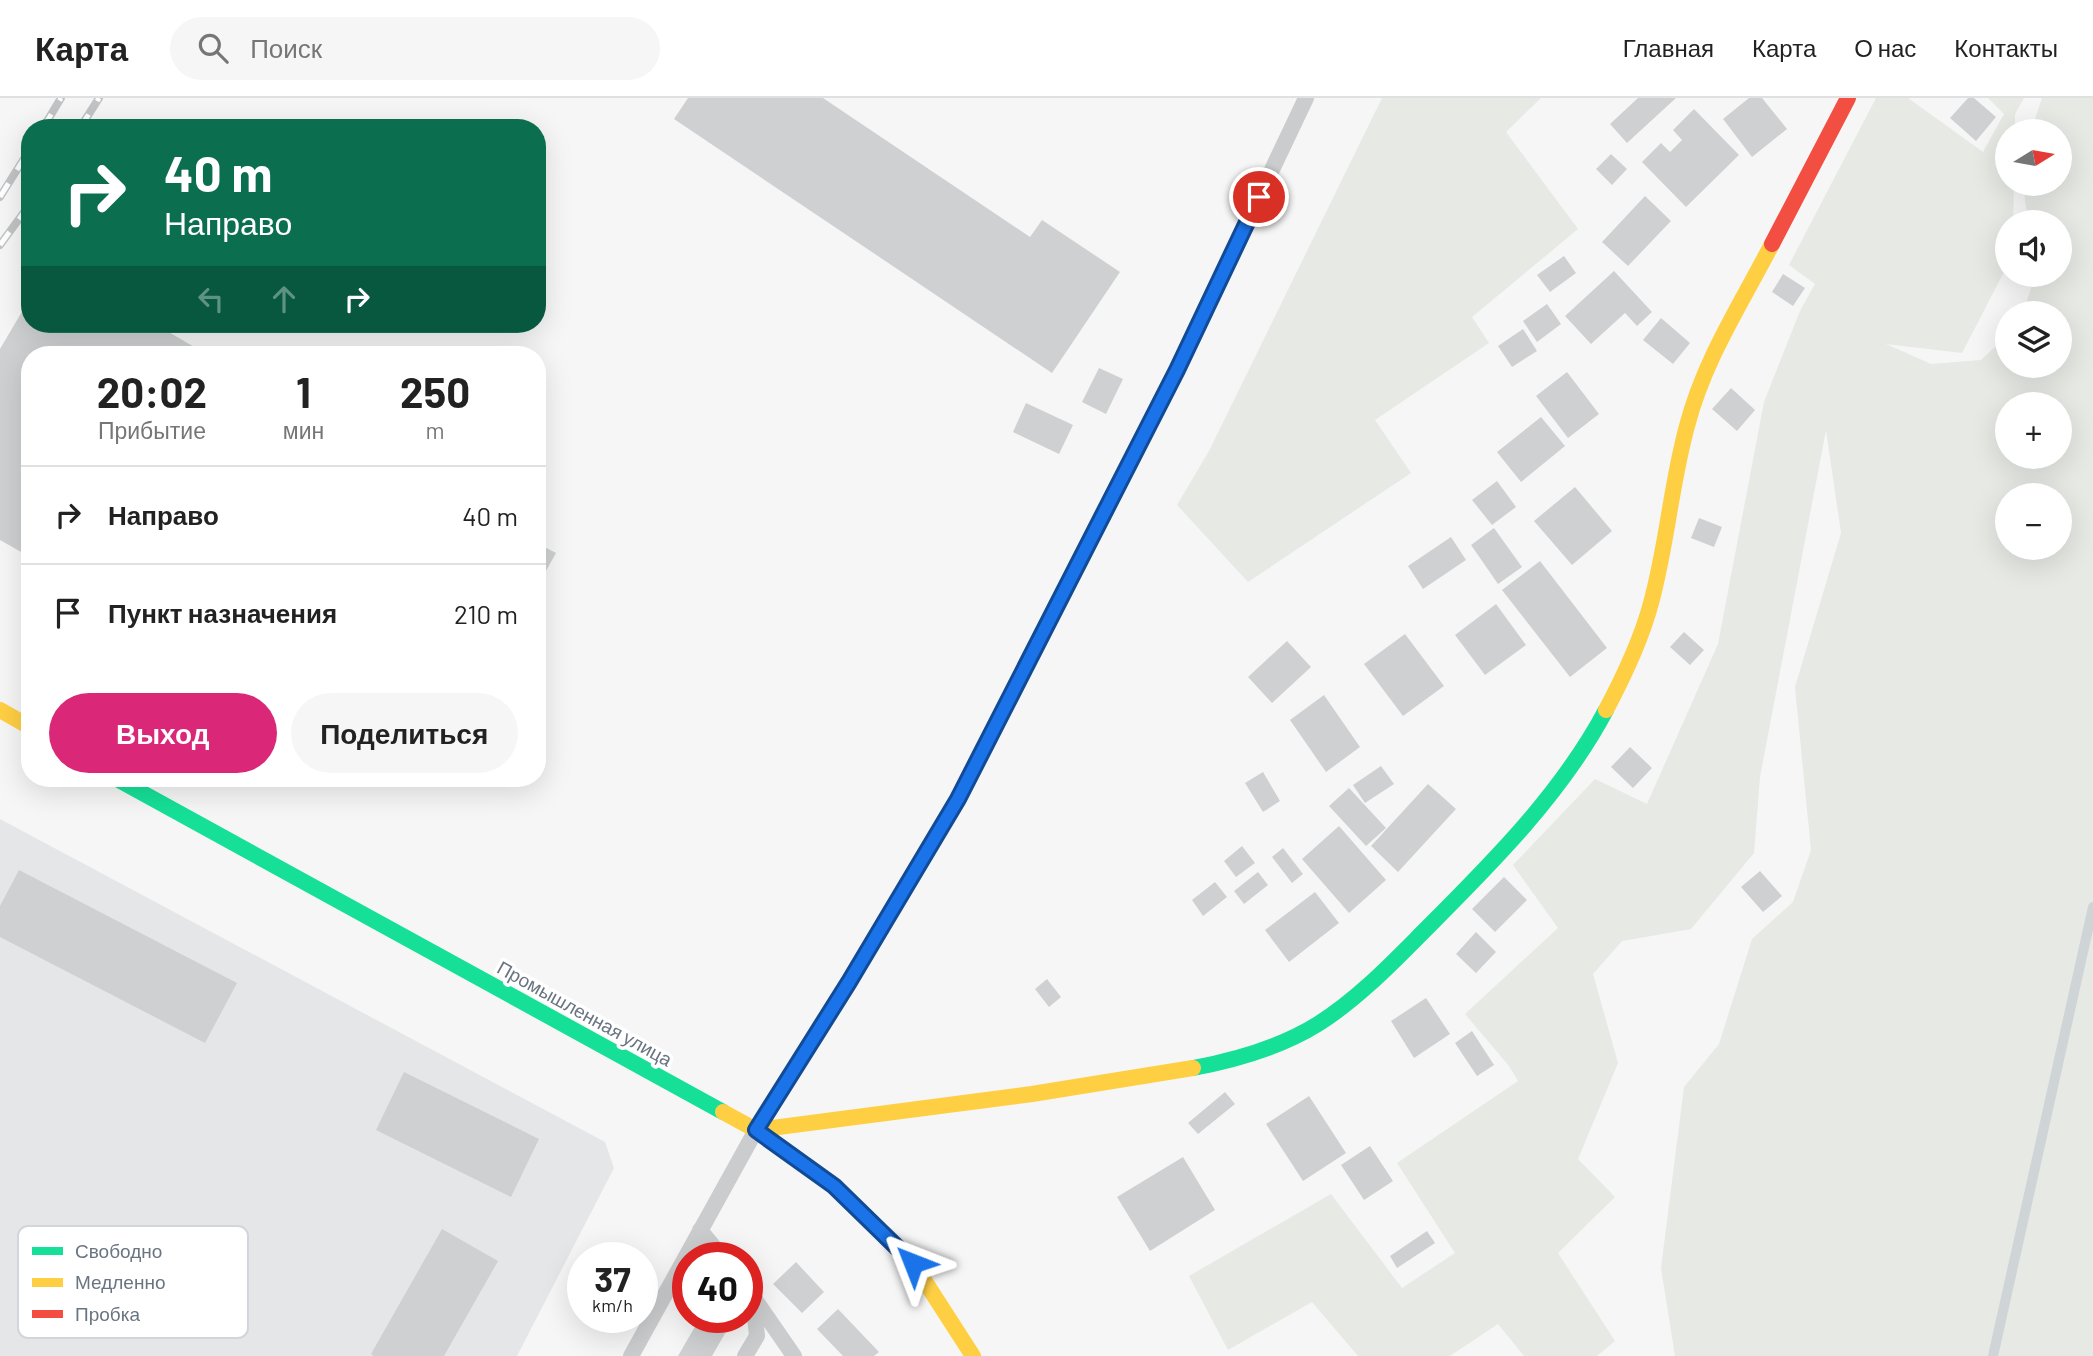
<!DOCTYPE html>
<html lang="ru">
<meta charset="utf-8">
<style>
body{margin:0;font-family:Barlow,sans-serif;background:#f6f6f6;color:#222;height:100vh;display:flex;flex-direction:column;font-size:26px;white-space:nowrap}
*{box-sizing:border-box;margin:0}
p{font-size:23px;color:#767676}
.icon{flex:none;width:38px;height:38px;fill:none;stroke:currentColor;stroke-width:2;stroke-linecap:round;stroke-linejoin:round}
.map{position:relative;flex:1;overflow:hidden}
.sheet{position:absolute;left:21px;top:248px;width:525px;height:441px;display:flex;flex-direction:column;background:#fff;border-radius:28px;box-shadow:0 7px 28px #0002}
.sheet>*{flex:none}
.top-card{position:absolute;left:21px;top:21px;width:525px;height:214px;border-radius:28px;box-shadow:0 7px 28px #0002;background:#0b6e4f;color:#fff;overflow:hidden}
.needle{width:46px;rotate:79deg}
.buttons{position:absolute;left:1995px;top:21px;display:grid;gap:14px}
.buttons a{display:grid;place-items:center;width:77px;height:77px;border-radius:50%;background:#fff;box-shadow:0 7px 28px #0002;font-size:35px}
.speed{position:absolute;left:567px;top:1144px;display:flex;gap:14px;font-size:35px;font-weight:700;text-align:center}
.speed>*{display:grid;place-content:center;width:91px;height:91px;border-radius:50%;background:#fff;box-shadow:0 7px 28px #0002;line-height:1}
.speed small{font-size:18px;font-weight:400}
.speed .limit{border:10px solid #d22;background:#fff;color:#111}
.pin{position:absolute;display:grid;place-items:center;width:60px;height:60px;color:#fff;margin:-30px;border:4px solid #fff;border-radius:50%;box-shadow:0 2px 7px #0007}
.me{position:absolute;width:77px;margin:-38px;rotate:315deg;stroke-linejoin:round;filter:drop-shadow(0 0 5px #0008)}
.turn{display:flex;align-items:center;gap:24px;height:147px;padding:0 28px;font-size:32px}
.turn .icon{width:91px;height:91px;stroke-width:2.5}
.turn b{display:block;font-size:49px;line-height:60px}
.lanes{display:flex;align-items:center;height:66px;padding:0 28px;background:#0003;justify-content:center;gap:35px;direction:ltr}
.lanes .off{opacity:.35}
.eta{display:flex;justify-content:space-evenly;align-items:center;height:119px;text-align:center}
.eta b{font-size:42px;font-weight:700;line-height:49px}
.primary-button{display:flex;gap:14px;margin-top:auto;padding:14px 28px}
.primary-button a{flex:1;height:80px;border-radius:42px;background:#db2777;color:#fff;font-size:28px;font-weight:700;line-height:80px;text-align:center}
.primary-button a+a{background:#f6f6f6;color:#222}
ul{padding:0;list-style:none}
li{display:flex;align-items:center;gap:21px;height:98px;padding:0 28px;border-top:2px solid #e0e0e0}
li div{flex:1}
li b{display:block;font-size:26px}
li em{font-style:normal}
header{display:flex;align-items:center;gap:42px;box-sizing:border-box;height:98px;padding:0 35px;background:#fff;border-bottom:2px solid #e0e0e0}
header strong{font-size:33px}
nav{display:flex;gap:38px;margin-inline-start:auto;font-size:24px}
.search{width:490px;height:63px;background:#f6f6f6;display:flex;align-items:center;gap:18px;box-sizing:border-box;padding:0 24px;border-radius:38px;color:#767676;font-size:26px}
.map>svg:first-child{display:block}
.built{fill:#e5e6e7}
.green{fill:#e6e9e4;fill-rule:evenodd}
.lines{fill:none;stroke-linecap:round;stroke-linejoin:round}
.stream{stroke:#cfd4d7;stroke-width:10}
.building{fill:#cfd0d1}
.lane{stroke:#cbcccd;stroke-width:16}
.fast{stroke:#16e098;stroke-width:16}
.slow{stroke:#ffcf43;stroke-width:16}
.jam{stroke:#f24e42;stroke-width:16}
.rail-casing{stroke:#c2c3c4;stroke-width:8}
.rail{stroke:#fff;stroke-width:5;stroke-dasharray:16;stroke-linecap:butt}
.route-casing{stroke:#114b97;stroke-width:18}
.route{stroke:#1a73e8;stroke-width:12}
.labels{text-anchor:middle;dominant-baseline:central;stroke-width:7;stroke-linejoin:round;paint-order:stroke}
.street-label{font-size:19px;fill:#6a7582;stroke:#fff}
.key{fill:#fff;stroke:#d2d6da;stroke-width:2}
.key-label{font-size:19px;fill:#6a7582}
</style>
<header>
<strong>Карта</strong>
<div class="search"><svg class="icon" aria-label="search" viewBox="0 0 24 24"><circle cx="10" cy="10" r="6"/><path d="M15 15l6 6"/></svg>Поиск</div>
<nav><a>Главная</a><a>Карта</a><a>О нас</a><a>Контакты</a></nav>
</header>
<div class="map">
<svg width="2093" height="1258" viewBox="0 0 2093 1258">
<rect width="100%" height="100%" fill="#f6f6f6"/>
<path class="built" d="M0,721L605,1044L614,1070L517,1258H0Z"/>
<path class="green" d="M1382,0H1541L1506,34L1578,131L1472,219L1489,245L1375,322L1411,375L1248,484L1177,407L1209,353Z
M1876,0H1908L1983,54L2004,16L1988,0H2024L2015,16V33H2007V86H2014L2013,124H2007V168L1962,255L1886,246L1931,266L1981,262L2007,238V268H2060V215H2023L2035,177H2060V124H2028L2023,86H2060V33H2031L2042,0H2093V1258H1675L1661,1170L1684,989L1719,946L1752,841L1793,804L1811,752L1795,589L1841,435L1826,332L1760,679L1754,755L1691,831L1622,843L1593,876L1618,965L1578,1061L1615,1099L1558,1155L1615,1243L1597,1258H1524L1498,1226L1450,1258H1358L1312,1204L1228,1252L1189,1178L1331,1096L1402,1190L1455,1155L1397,1065L1518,983L1509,968L1465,916L1558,830L1513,767L1595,681L1647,706L1718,546L1764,304L1800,213L1815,186L1789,167ZM2007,306H2060V359H2007ZM2007,397H2060V450H2007Z"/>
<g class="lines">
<path class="stream" d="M1993,1258L2093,809"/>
</g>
<path class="building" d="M688,0H823L1030,139L1042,122L1120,174L1052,275L674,21Z
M1638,0H1676L1627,45L1610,26Z
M1749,0H1762L1787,31L1752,59L1723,21Z
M1968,0H1974L1996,19L1976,43L1950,20Z
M1694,11L1739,57L1686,109L1642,64L1661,45L1670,54L1682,42L1673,32Z
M1611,56L1627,71L1612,87L1596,71Z
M1645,98L1671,123L1628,168L1602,144Z
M1564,158L1576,175L1550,194L1537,177Z
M1614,173L1652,214L1637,228L1625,215L1591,246L1565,218Z
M1783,176L1805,190L1793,208L1772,194Z
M30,200V226H155L208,257H30V459L0,442V251Z
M1547,206L1561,226L1537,244L1523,223Z
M1661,220L1690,245L1673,266L1643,242Z
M1523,231L1537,253L1512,269L1498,248Z
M1099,270L1123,281L1106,316L1082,304Z
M1567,274L1599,316L1568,340L1536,298Z
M1731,290L1755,312L1737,333L1712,311Z
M1026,305L1073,327L1059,356L1013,334Z
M1541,319L1565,348L1521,384L1497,354Z
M1497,383L1516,409L1492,427L1472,402Z
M1575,389L1612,433L1572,467L1534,423Z
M1699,420L1722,429L1714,449L1691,440Z
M1494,430L1522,469L1498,486L1471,447Z
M1451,439L1466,462L1423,491L1408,468Z
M537,445L556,455L537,489Z
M1540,463L1607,550L1570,579L1502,492Z
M1496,506L1526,547L1485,577L1455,537Z
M1684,534L1704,552L1690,567L1670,549Z
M1405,536L1444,588L1403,618L1364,566Z
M1287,543L1311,569L1272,605L1248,579Z
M1324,597L1360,649L1326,674L1290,622Z
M1630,649L1652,670L1633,690L1611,669Z
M1381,668L1394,686L1365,705L1353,687Z
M1263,674L1280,703L1263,714L1245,685Z
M1428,686L1456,711L1398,774L1371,748Z
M1349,690L1386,730L1366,748L1329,708Z
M1339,728L1386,782L1349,815L1302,761Z
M1242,748L1255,765L1236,779L1224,763Z
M1283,750L1303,776L1292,785L1272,759Z
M19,772L237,885L205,945L0,839V808Z
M1760,773L1782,798L1763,814L1741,789Z
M1258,774L1268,787L1244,806L1234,793Z
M1504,779L1527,802L1495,834L1472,811Z
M1215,784L1227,799L1203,818L1192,802Z
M1315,794L1339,825L1289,864L1265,832Z
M1476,834L1496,854L1476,875L1456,856Z
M1047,881L1061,899L1049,909L1035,891Z
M1426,900L1450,936L1414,960L1391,923Z
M1472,933L1494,967L1477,978L1455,945Z
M404,974L539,1041L511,1099L376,1032Z
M1225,994L1235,1006L1198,1036L1188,1025Z
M1309,998L1346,1055L1303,1083L1266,1026Z
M1370,1048L1393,1083L1364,1102L1341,1067Z
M1183,1059L1215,1112L1150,1153L1117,1099Z
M442,1131L498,1163L444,1258H374L371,1256Z
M1427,1133L1435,1145L1397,1170L1390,1158Z
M796,1164L824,1194L802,1215L773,1186Z
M838,1211L879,1254L874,1258H843L817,1231Z
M700,1220H734L712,1258H678Z"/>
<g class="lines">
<path class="lane" d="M700,1132L723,1160
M747,1190L794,1258
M631,1258L756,1032L849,884L958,701L1177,272L1306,0
M745,1258L757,1238L753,1200"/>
<path class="fast" d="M117,681L723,1014
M1193,970C1236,962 1281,949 1318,926C1359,900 1393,864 1427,830C1492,765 1562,695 1606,612"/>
<path class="slow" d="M0,612L30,629
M1606,612C1624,578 1641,543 1651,505C1667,447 1671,386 1687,328C1704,262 1741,206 1772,146
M723,1014L756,1032L834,1088L913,1165L973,1258
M756,1032L1032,996L1193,970"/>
<path class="jam" d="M1772,146L1848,0"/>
<defs>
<path id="rail" d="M43,30L61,0
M80,30L99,0
M0,99L30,51
M0,147L30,106"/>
</defs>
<use href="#rail" class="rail-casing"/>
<use href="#rail" class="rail"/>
</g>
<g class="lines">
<defs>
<path id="route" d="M913,1165L834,1088L756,1032L849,884L958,701L1177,272L1259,99"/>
</defs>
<use href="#route" class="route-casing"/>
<use href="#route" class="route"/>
</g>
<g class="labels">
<g class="street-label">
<text transform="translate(585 915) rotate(29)">Промышленная улица</text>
</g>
</g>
<rect x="18" y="1128" width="230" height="112" rx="10" class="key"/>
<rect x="32" y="1149" width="31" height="8" fill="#16e098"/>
<rect x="32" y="1180" width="31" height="9" fill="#ffcf43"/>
<rect x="32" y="1212" width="31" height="8" fill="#f24e42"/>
<g class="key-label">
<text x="75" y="1160">Свободно</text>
<text x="75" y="1191">Медленно</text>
<text x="75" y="1223">Пробка</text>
</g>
</svg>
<div class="buttons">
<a><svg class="needle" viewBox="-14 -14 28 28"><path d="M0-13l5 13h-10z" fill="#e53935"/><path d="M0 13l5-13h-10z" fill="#767676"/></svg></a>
<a><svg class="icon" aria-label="sound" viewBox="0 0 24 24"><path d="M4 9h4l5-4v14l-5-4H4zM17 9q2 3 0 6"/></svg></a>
<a><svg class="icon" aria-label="layers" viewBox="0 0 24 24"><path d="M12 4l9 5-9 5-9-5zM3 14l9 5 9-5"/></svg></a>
<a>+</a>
<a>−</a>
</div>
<div class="speed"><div>37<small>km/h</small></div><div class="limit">40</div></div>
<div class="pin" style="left:1259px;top:99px;background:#d93025"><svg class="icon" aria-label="arrive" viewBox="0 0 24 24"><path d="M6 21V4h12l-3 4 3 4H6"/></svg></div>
<svg class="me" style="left:913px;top:1165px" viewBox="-20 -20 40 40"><path d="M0-17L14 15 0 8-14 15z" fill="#1a73e8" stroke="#fff" stroke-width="4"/></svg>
<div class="top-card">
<div class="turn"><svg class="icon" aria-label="right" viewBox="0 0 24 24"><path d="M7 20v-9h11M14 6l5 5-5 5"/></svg><div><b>40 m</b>Направо</div></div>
<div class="lanes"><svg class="icon off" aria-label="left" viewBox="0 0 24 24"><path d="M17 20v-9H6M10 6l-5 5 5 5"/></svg><svg class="icon off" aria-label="ahead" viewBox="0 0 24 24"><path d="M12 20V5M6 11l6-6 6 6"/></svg><svg class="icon" aria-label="right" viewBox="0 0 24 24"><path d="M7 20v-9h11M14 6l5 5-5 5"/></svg></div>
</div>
<section class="sheet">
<div class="eta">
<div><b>20:02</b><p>Прибытие</p></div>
<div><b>1</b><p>мин</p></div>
<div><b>250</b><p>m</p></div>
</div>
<ul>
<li><svg class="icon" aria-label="right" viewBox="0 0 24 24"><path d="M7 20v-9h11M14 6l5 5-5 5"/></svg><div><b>Направо</b></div><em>40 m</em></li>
<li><svg class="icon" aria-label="arrive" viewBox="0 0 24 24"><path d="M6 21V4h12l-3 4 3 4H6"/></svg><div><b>Пункт назначения</b></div><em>210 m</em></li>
</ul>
<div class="primary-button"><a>Выход</a><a>Поделиться</a></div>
</section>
</div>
